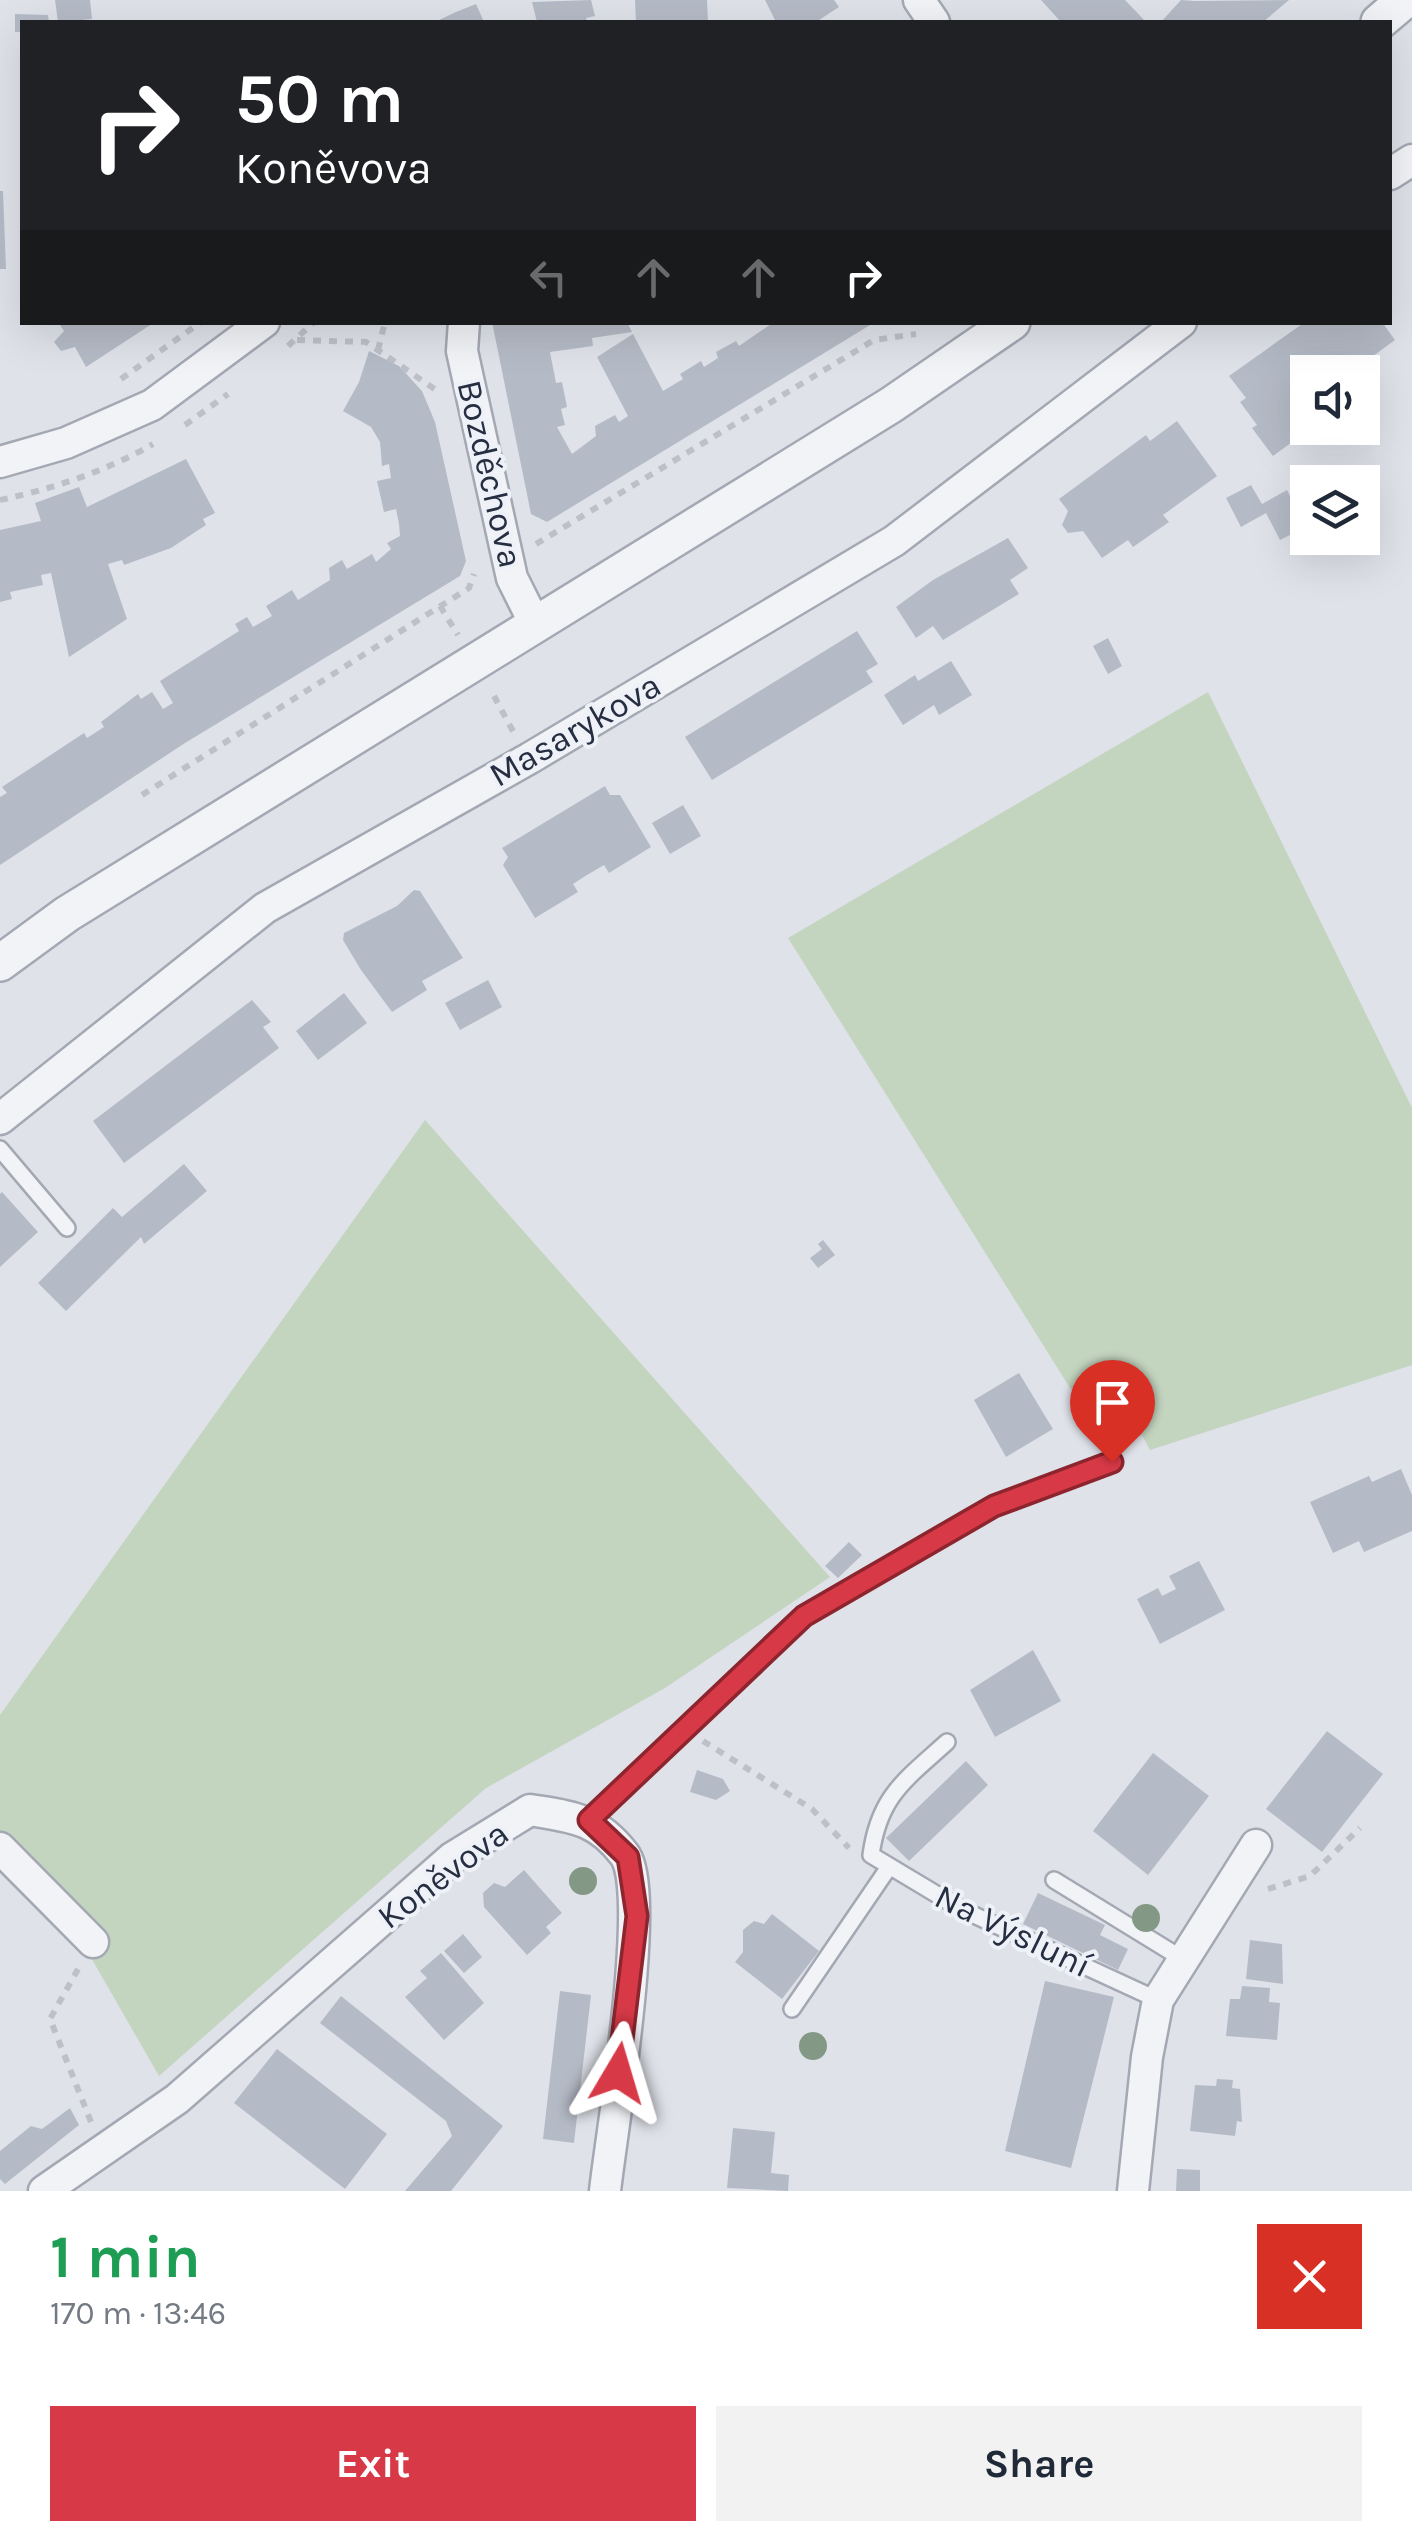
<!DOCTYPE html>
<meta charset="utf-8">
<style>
body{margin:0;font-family:Karla,sans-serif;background:#f2f2f3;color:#1f2937;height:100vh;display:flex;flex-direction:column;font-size:38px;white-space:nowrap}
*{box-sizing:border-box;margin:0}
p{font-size:32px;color:#747a83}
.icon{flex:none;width:55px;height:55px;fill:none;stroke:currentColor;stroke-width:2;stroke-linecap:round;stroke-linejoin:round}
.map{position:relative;height:2191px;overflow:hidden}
.details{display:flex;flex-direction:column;background:#fff;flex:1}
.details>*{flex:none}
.banner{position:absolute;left:20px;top:20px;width:1372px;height:305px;border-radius:0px;box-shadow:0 10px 40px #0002;background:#202124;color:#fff;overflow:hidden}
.tools{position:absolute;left:1290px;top:355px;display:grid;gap:20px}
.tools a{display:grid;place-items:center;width:90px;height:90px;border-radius:0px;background:#fff;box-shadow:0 10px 40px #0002;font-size:50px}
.pin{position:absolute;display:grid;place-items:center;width:85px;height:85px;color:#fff;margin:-102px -42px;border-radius:50% 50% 50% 0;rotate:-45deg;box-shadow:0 0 10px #0007}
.pin .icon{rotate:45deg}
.me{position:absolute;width:110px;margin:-55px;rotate:7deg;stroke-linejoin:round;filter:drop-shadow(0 0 8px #0008)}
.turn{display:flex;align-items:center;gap:35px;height:210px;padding:0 50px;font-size:45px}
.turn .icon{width:130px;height:130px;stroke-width:2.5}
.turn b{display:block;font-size:70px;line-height:85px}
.lanes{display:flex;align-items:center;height:95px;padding:0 50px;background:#0003;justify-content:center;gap:50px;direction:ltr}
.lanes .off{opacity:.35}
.round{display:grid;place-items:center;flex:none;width:105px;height:105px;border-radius:0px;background:#f2f2f3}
.headline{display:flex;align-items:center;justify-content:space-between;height:170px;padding:0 50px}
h1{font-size:60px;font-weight:700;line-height:75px;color:#1e9e55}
.primary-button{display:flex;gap:20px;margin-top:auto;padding:20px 50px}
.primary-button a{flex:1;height:115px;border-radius:0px;background:#d83947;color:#fff;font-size:40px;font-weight:700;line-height:115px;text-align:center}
.primary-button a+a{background:#f2f2f3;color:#1f2937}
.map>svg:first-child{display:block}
.green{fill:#c3d4bf}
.building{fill:#b5bbc6}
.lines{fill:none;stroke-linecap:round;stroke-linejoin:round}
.service-casing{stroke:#a4a8b3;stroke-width:20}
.minor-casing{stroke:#a4a8b3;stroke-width:35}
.tertiary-casing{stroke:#a4a8b3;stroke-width:40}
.path{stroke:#bdc0c8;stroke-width:6;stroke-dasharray:8 8;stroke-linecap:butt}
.service{stroke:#f2f3f7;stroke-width:15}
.minor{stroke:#f2f3f7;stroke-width:30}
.tertiary{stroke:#f2f3f7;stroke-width:35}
.tree{fill:#839985}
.route-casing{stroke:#8c252e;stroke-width:25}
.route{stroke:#d83947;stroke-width:18}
.labels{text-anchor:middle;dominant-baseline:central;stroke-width:8;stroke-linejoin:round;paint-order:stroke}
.street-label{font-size:35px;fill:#262e41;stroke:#eef1f7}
</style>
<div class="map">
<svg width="1412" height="2191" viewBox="0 0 1412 2191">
<rect width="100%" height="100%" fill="#dfe2e9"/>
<path class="green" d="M1208,692L1412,1108V1365L1150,1450L1142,1435L1107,1447L788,938Z
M425,1120L830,1577L665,1688L486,1788L159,2076L82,1942L0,1861V1715Z"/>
<path class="building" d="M55,0H90L92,19L58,22Z
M591,0L595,16L586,18L587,22H537L532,2Z
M635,0H707L708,22H636Z
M765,0H834L839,7L816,22H776Z
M1041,0H1125L1146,22H1061Z
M1181,0L1195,1L1289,0L1263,22H1161Z
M476,4L484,22H435L456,12Z
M15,14L48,15L49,22H22V32H15Z
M0,191H3L6,269H0Z
M58,322H155L86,367L75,347L61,351L54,342L64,331Z
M492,322H627L632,332L592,338L593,346L550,352L556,383L562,382L567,407L561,409L565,425L557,427L572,454L596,436L595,426L615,415L619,422L628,416L597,357L633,334L663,391L683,379L680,374L701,361L704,367L718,358L716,352L736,341L739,346L774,322H875L547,522L531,514Z
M1305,322H1382L1395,340L1362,364L1358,359L1341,372H1331L1326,366L1308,372L1302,379L1308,386V409L1292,420L1303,434L1273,456L1252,428L1257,425L1240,402L1246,398L1229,376Z
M369,351L399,366L422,391L435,422L466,561L460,576L185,743L0,865V797L7,793L2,787L84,733L87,738L104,727L101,722L138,694L141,699L152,692L163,709L173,703L160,681L239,631L235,624L247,617L253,627L272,616L266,606L292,590L298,600L330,580L329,568L342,560L347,569L372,554L376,562L391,549L387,543L400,536L399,524L396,509L384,512L377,481L391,478L389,464L382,466L380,442L371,427L343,411L359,382Z
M1177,421L1217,476L1163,515L1169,522L1133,547L1128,540L1102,558L1083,531L1068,533L1062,525L1068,511L1059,499L1146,435L1150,441Z
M186,459L215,513L203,519L206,525L171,548L124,565L122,560L108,564L127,619L69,657L51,573L41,575L43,585L10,592L12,599L0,602V530L41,521L35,503L79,487L87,507Z
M1336,465L1346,482H1308V511L1295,487Z
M1251,485L1262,504L1287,490L1306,527L1280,540L1266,513L1241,527L1226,498Z
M1008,538L1028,568L1010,580L1019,594L943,640L933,626L916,638L896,607L933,580Z
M857,631L878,664L866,671L873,682L712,780L685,737Z
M1108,638L1122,666L1108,674L1093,646Z
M951,661L972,695L939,715L934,705L903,725L884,695L915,675L918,681Z
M605,786L610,795H620L651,847L609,873L604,865L587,875L573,884L578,892L535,918L503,865L508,857L502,848Z
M683,805L701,836L670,854L652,823Z
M414,890L420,891L463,958L422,981L427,990L392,1012L361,970L343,940L344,933L397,906Z
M488,980L502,1007L460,1030L445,1003Z
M344,993L367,1023L318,1060L296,1031Z
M252,1000L271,1022L263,1027L279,1048L124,1163L93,1121Z
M184,1164L207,1191L144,1244L141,1237L66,1311L38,1283L113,1208L122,1217Z
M2,1192L38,1232L0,1267V1194Z
M823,1240L835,1255L818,1268L810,1258L822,1249L818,1244Z
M1019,1373L1053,1429L1006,1457L974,1400Z
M1401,1469L1412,1495V1531L1364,1552L1359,1541L1333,1553L1310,1502L1369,1476L1372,1482Z
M849,1542L862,1555L838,1578L825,1566Z
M1199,1561L1225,1610L1160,1644L1137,1599L1158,1588L1162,1596L1176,1589L1169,1576Z
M1033,1650L1061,1701L995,1737L970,1690Z
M1327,1731L1383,1774L1322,1852L1266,1809Z
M1153,1753L1209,1796L1148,1875L1093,1831Z
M966,1761L988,1785L909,1861L886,1838Z
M697,1770L723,1779L730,1791L716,1800L690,1792Z
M524,1870L562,1913L546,1927L551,1933L527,1955L484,1907L483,1893L494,1883L505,1887Z
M1038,1893L1105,1925L1100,1935L1128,1949L1118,1970L1023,1924Z
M772,1914L819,1951L782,1999L735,1962L743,1952V1930L754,1921L764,1924Z
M463,1934L482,1957L464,1973L444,1951Z
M1250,1940L1282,1944L1283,1984L1246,1979Z
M441,1953L484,2003L444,2040L405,1997L427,1978L420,1971Z
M1045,1981L1114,1997L1071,2168L1005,2151Z
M1242,1986L1270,1988L1269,2002L1280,2003L1277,2040L1226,2036L1230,1999H1240Z
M560,1991L591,1995L574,2143L543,2139Z
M341,1996L503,2126L451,2191H405L452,2136L446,2121L320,2023Z
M277,2049L387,2134L345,2189L234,2103Z
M1217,2079L1233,2080L1232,2088L1240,2089L1242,2122L1237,2121L1235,2136L1190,2131L1195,2085L1216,2086Z
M70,2108L79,2125L5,2184L0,2179V2151L31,2126L42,2129Z
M733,2128L775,2132L771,2173L789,2175L788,2191L727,2188Z
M1177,2169L1200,2170V2191H1176Z"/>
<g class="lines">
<defs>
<path id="service" d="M0,1149L67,1228
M947,1742C905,1780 879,1796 871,1855L961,1909L1158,2000
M589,1820L804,1616L994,1506L1111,1462
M1054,1880L1181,1958
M792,2009L889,1867"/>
<path id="minor" d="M919,0L934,22
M1390,174L1412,160
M464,322L462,351L512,578L534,622
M0,462L66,443L152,405L264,322
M0,1119L265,908L530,758L894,541L1181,322
M0,1848L93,1942
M44,2191L177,2099L452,1858L530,1810C572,1817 596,1818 624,1854C653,1890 611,2135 605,2191
M1133,2191L1147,2057L1158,2000L1256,1845"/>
<path id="tertiary" d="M1379,22L1405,0
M0,963L67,914L891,405L1012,322"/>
</defs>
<use href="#service" class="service-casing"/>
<use href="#minor" class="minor-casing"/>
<use href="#tertiary" class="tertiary-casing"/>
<path class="path" d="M297,340L366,342L436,390
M288,346L314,322
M378,350L385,322
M121,379L201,322
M185,425L228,394
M0,500C52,489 107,471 153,444
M536,544L874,340L916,334
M440,606L458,635
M494,696L515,735
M142,795L469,588L474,574
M703,1741L812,1809L849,1848
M1268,1889L1310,1876L1360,1828
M78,1969L50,2019L91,2122"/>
<use href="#service" class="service"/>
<use href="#minor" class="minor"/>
<use href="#tertiary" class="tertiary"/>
</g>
<g class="tree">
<circle cx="583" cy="1881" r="14"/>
<circle cx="1146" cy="1918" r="14"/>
<circle cx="813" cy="2046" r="14"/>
</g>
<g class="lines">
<defs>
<path id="route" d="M618,2073L637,1916L628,1857L589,1820L804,1616L994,1506L1112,1462"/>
</defs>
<use href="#route" class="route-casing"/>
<use href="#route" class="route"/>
</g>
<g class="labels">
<g class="street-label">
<text transform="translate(490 474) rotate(77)">Bozděchova</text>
<text transform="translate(575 730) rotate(-30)">Masarykova</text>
<text transform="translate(443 1875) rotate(-37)">Koněvova</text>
<text transform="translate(1013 1931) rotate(26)">Na Výsluní</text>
</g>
</g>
</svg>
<div class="tools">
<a><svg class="icon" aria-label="sound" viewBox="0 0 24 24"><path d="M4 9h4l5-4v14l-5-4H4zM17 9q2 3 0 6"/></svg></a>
<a><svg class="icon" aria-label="layers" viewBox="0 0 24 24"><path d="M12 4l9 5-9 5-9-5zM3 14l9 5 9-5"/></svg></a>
</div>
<div class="pin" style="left:1112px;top:1462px;background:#d93025"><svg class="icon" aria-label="arrive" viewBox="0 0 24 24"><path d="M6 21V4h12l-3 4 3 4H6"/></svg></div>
<svg class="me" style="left:618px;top:2073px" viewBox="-20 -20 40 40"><path d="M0-17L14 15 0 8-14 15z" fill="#d83947" stroke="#fff" stroke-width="4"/></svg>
<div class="banner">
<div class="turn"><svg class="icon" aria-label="right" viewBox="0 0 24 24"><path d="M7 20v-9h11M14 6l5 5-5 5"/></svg><div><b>50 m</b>Koněvova</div></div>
<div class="lanes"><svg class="icon off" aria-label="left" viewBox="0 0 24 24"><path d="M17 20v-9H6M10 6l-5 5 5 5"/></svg><svg class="icon off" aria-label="ahead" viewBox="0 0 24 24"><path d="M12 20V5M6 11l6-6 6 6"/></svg><svg class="icon off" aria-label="ahead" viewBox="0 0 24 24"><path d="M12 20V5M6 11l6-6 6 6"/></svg><svg class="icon" aria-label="right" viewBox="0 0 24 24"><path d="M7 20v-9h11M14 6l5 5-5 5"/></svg></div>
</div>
</div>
<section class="details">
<div class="headline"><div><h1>1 min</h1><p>170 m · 13:46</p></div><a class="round" style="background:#d93025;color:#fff"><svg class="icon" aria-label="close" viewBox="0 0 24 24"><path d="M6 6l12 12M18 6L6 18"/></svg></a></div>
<div class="primary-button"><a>Exit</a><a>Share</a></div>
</section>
